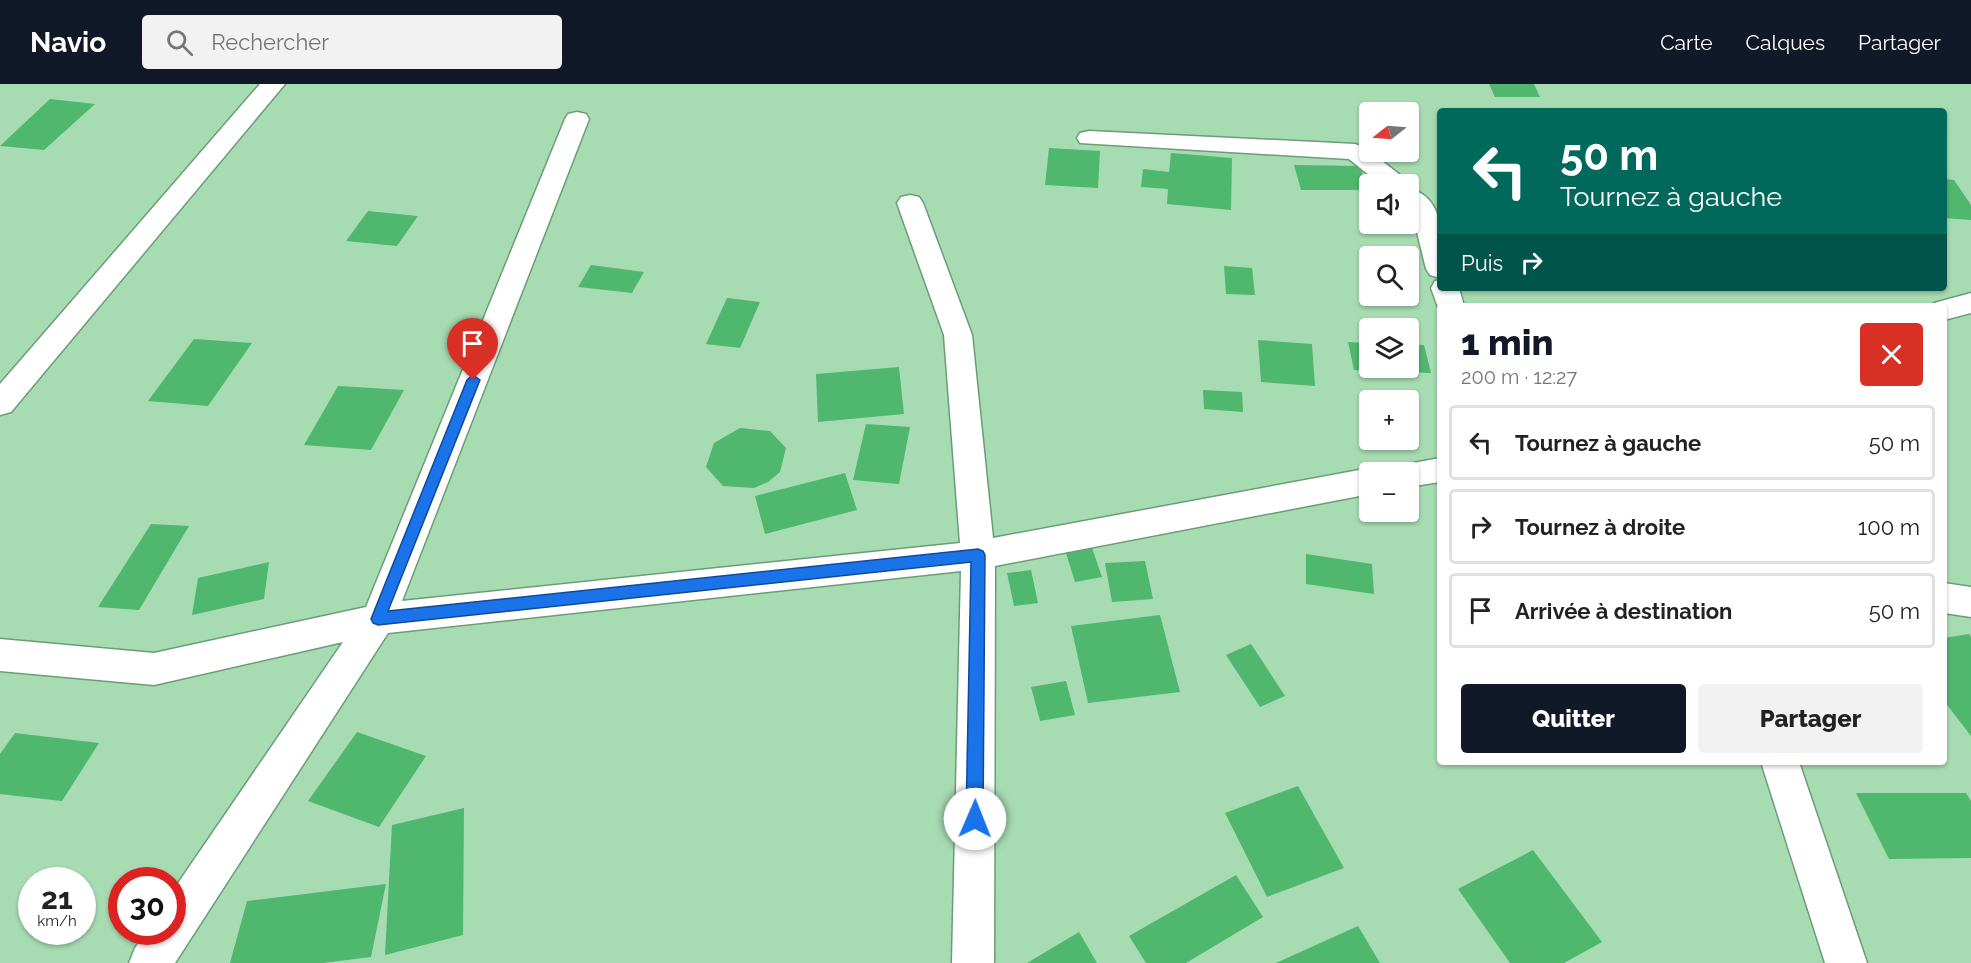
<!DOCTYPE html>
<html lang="fr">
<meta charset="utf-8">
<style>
body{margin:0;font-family:Raleway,sans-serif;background:#f2f2f2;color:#222;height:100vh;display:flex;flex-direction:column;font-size:22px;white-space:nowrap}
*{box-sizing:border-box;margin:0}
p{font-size:20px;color:#767676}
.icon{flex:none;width:33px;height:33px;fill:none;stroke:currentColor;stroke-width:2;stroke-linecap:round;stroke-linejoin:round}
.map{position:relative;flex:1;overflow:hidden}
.details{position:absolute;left:1437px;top:219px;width:510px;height:462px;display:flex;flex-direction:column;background:#fff;border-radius:6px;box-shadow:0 2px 4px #0004}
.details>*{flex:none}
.hud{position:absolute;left:1437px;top:24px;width:510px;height:183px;border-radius:6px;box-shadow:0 2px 4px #0004;background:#00695c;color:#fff;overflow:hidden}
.needle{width:39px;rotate:253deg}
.fabs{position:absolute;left:1359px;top:18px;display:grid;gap:12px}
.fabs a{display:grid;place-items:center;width:60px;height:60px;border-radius:6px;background:#fff;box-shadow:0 2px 4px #0004;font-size:30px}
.speed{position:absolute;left:18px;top:783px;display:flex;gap:12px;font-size:30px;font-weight:700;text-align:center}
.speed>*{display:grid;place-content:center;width:78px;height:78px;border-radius:50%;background:#fff;box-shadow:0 2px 4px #0004;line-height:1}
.speed small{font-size:15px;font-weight:400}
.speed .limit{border:9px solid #d22;background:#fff;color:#111}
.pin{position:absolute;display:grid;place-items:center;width:51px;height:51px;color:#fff;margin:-62px -26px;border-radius:50% 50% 50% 0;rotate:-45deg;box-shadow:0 0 6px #0007}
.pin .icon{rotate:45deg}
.me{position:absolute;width:66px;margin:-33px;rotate:1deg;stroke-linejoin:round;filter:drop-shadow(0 0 4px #0008)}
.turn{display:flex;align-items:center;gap:21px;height:126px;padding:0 24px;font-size:27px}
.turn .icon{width:78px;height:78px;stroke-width:2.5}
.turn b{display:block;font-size:42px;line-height:51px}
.then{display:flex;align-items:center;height:57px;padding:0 24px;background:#0003;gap:12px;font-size:22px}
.round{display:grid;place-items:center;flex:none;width:63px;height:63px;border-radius:6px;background:#f2f2f2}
.headline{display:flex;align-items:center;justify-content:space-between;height:102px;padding:0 24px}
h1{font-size:36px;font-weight:800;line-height:45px;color:#111827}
.primary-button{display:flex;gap:12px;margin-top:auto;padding:12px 24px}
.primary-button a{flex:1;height:69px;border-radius:6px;background:#111827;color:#fff;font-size:24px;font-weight:800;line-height:69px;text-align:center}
.primary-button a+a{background:#f2f2f2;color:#222}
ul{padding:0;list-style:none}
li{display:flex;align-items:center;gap:18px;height:75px;margin:0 12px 9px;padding:0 12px;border:3px solid #e0e0e0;border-radius:6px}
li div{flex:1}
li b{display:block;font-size:22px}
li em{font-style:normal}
header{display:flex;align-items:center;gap:36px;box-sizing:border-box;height:84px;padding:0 30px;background:#111827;color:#fff}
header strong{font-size:28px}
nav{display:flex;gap:33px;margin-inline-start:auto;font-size:21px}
.search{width:420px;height:54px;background:#f2f2f2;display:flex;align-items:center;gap:15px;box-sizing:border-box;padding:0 21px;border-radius:6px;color:#767676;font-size:22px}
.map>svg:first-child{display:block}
.building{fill:#4fb76e}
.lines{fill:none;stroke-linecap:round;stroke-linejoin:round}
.minor-casing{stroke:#6b9d77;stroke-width:3}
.minor{fill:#fff;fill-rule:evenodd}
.route{fill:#1a73e8;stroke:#114b97;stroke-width:1.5}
</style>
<header>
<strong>Navio</strong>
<div class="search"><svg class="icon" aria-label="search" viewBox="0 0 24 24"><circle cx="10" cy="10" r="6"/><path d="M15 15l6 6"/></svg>Rechercher</div>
<nav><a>Carte</a><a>Calques</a><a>Partager</a></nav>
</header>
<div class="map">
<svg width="1971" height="879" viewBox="0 0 1971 879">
<rect width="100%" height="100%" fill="#a7dbb2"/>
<path class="building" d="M1489,0H1534L1540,13H1495Z
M50,15L95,20L44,66L0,62Z
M1049,64L1100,67L1098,104L1045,101Z
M1171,69L1232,74L1231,126L1167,120L1168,105L1141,103L1143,85L1169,88Z
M1294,81L1360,82L1368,106H1301Z
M1944,95L1954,96L1971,121V136L1944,134Z
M368,127L418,132L397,162L346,157Z
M591,181L644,188L632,209L578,203Z
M1224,182L1252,184L1255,211L1226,210Z
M727,214L760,218L740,264L706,260Z
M194,255L252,259L208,322L148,317Z
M1258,256L1312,260L1315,302L1261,298Z
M1348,258L1370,259V284H1408V261H1424L1431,289L1354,286Z
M899,283L904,330L818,338L816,290Z
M338,302L404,306L371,366L304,361Z
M1203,306L1242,308L1243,328L1204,325Z
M866,340L910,343L899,400L853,396Z
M740,344L770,347L786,364L780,388L768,398L754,404L723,402L706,383L714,359Z
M845,389L857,426L765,450L755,412Z
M151,440L189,442L139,526L98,523Z
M1092,464L1102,493L1075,498L1066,469Z
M1306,470L1372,480L1374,510L1306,500Z
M1145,477L1153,515L1112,518L1105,479Z
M269,478L264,515L192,531L198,494Z
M1031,486L1038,519L1014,522L1007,489Z
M1160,531L1180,608L1088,619L1071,542Z
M1969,550L1971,553V652L1944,617V554Z
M1251,560L1285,612L1260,623L1226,571Z
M1066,597L1075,631L1040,637L1031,603Z
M357,648L426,672L379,743L308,717Z
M15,649L99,659L62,717L0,710V670Z
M1298,702L1344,784L1267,813L1225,729Z
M1856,709H1966L1971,717V774L1889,775Z
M464,724L463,851L385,871L392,741Z
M1533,766L1602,858L1564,879H1510L1458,805Z
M1236,791L1263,833L1186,879H1146L1129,852Z
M386,800L371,873L323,879H230L247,817Z
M1358,842L1380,879H1276Z
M1079,848L1097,879H1027Z"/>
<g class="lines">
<defs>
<path id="minor" d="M260,0H285L11,328L0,331V300Z
M577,28L586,30L589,35L402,517L960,459L944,251L897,119L901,113L910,111L919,113L923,119L972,251L993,454L1370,384L1382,388H1370V410L995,482L994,879H952L961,487L388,549L175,879H129L135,864L146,848H172V808L343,558L154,601L0,587V555L154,569L366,523L565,35L568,30Z
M1089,47L1355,60L1364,63L1404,94L1408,100H1380L1349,75L1080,59L1077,54L1080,49Z
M1408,104C1450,115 1440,161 1440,194L1430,191L1426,185L1412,128L1408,126Z
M1440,196V204H1459L1464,222H1440V229L1431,204L1435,197Z
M1971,209V229L1944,236V222H1932L1934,219Z
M1440,374V398L1408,403V388H1393L1397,382Z
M1944,499L1971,503V533L1944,529Z
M1761,678H1799L1867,879H1825Z"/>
</defs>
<use href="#minor" class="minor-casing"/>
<use href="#minor" class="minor"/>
</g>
<path class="route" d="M473,291L480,296L388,527L978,465L983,467L985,471L983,735L980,741L975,743L969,741L966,735L971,478L378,541L373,539L371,535L467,296Z"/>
</svg>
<div class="fabs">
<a><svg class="needle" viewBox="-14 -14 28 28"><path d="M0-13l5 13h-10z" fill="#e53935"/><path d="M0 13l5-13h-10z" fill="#767676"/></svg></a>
<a><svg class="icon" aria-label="sound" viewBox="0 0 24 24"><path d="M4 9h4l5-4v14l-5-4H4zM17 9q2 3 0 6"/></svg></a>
<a><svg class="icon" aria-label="search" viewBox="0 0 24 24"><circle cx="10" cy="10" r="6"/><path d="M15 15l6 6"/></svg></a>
<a><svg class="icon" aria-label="layers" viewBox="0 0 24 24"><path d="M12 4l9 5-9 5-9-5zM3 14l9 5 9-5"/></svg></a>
<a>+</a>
<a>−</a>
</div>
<div class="speed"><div>21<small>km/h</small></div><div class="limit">30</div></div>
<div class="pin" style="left:473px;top:296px;background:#d93025"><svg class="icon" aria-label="arrive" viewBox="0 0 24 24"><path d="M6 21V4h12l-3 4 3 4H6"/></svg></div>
<svg class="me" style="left:975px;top:735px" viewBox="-20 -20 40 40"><circle r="19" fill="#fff"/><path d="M0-13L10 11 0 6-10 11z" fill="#1a73e8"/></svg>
<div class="hud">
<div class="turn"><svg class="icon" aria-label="left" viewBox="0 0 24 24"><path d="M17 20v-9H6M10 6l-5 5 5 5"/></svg><div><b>50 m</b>Tournez à gauche</div></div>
<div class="then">Puis<svg class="icon" aria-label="right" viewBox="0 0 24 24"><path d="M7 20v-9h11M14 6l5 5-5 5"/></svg></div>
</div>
<section class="details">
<div class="headline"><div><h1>1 min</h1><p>200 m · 12:27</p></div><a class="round" style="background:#d93025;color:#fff"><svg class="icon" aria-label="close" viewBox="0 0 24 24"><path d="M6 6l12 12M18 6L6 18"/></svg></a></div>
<ul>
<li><svg class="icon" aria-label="left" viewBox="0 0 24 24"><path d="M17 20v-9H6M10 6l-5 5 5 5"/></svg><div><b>Tournez à gauche</b></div><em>50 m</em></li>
<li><svg class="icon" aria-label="right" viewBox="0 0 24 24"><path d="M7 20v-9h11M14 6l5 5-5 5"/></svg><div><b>Tournez à droite</b></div><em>100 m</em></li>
<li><svg class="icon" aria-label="arrive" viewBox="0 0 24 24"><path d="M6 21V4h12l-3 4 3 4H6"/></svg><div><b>Arrivée à destination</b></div><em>50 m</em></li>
</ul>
<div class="primary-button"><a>Quitter</a><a>Partager</a></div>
</section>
</div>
